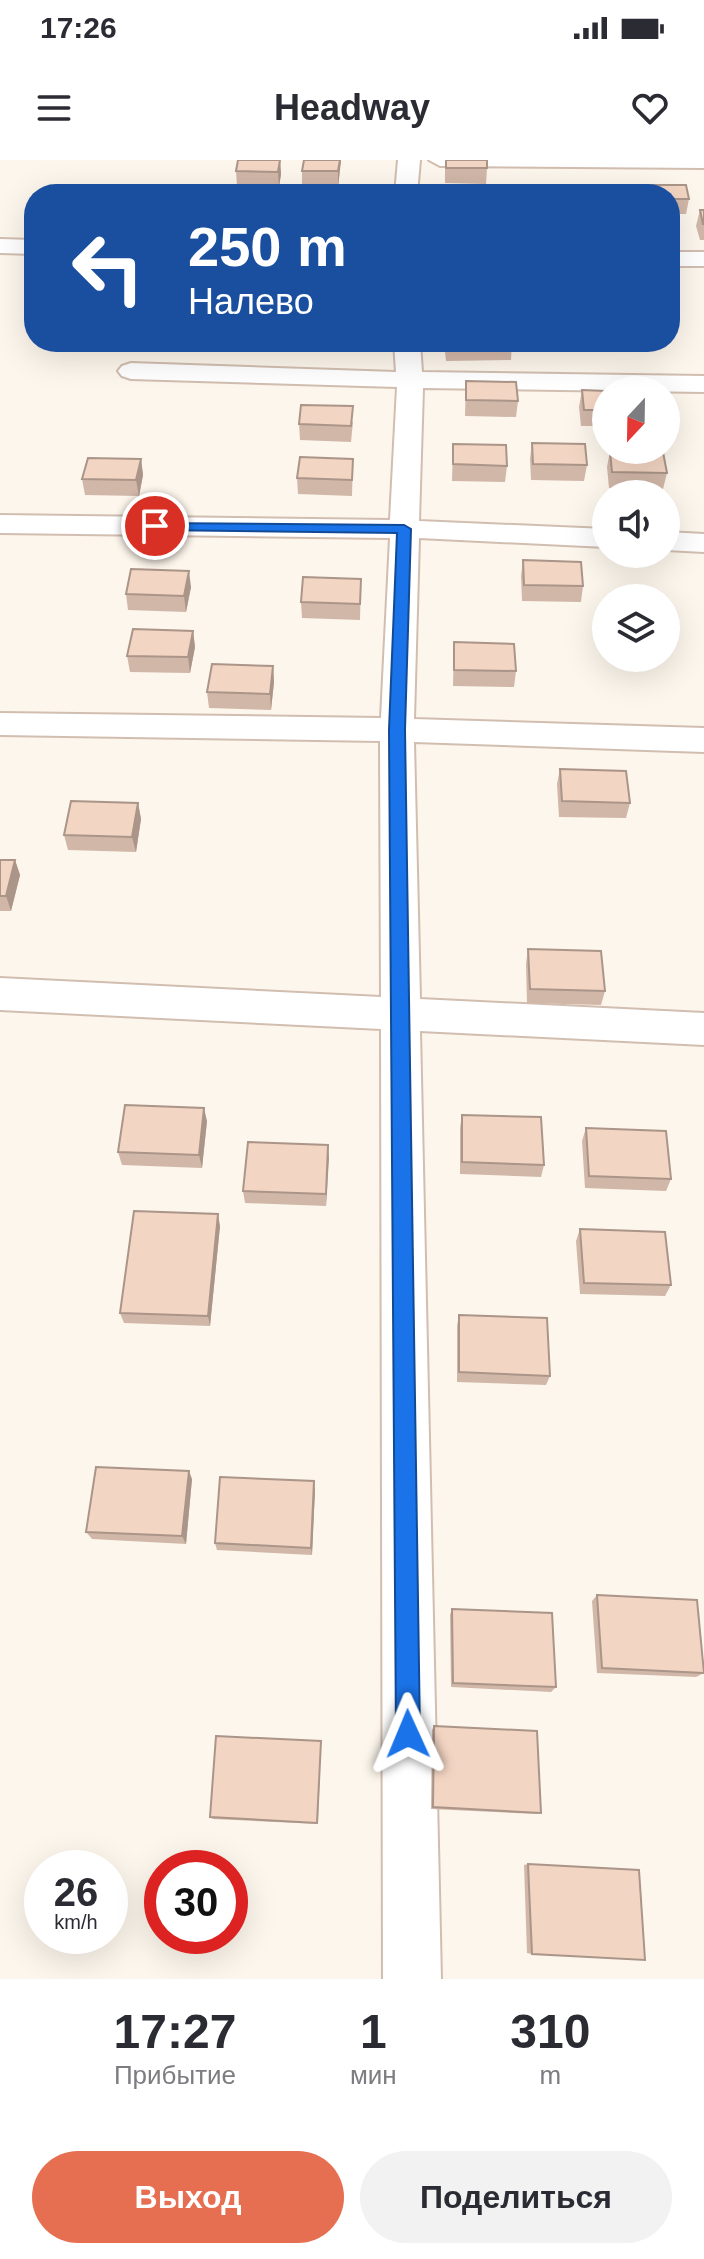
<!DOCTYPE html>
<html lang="ru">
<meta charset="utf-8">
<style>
body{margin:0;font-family:Helvetica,sans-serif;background:#f2f2f3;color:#2b2b33;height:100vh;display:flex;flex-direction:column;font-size:30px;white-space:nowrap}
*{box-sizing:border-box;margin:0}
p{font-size:26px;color:#7c7c81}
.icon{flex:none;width:44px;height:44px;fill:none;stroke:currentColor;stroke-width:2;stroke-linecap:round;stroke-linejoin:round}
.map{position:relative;height:1819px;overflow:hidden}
.drawer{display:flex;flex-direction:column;background:#fff;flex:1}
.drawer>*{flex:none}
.hud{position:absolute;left:24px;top:24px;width:656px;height:168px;border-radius:32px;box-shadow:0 8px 32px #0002;background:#1a4fa0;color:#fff;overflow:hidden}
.needle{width:52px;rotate:202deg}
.controls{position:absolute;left:592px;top:216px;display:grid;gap:16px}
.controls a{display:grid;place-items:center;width:88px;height:88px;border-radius:50%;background:#fff;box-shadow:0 8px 32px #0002;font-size:40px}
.speed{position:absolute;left:24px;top:1690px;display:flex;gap:16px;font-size:40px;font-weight:700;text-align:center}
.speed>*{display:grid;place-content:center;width:104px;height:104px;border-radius:50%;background:#fff;box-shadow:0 8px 32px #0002;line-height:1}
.speed small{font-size:20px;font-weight:400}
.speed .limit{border:12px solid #d22;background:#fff;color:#111}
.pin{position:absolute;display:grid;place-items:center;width:68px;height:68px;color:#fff;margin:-34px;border:4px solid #fff;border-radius:50%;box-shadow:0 2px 8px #0007}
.me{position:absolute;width:88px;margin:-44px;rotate:359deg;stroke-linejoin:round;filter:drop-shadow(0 0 6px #0008)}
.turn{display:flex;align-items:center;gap:28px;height:168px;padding:0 32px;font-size:36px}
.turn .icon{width:104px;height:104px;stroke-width:2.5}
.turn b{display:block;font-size:56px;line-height:68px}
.eta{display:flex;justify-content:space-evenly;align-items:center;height:136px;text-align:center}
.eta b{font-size:48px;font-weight:700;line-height:56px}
.primary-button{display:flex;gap:16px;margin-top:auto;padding:16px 32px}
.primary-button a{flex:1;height:92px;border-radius:48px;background:#e76f51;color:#fff;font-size:32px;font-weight:700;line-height:92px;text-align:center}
.primary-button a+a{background:#f2f2f3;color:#2b2b33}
.status{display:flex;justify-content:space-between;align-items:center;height:56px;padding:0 40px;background:#fff;direction:ltr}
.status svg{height:22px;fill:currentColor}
header{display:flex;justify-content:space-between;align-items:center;height:104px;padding:0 32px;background:#fff;font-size:36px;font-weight:700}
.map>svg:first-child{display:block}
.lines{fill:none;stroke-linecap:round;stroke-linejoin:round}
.minor-casing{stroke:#d1beb0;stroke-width:4}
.minor{fill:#fff;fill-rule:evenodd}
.wall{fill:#d1b7a8}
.shaded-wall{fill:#aa9588}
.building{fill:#f3d5c3;stroke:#aa9588;stroke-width:2}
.route{fill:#1a73e8;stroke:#114b97;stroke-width:2}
</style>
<div class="status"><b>17:26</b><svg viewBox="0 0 49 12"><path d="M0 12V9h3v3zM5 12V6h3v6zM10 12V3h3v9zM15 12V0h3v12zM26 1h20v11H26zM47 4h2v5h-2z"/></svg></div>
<header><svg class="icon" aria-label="menu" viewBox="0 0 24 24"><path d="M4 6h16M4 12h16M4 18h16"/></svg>Headway<svg class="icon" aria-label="heart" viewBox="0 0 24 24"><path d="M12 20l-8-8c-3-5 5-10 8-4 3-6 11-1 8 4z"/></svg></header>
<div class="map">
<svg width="704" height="1819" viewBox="0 0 704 1819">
<rect width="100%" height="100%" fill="#fdf6ec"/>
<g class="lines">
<defs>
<path id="minor" d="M398,0H420L417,34H395Z
M429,0H704V8L440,6Z
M0,79L34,80V94L0,93Z
M670,92H704V106H670Z
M394,182H420L422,212L704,216V232L423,228L419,361L606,369V387L419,378L414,559L704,568V592L414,582L420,839L704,853V885L420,871L441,1819H383L381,869L0,850V818L381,837L380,581L0,575V553L381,558L390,378L0,373V355L390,360L397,227L131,219L122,216L118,211L122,206L131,203L396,212Z
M666,372L704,374V392L666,390Z"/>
</defs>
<use href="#minor" class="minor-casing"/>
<use href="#minor" class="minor"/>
</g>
<path class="wall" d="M280,0L281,14L279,27L237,26L236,11Z
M304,0H341L338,27L302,26V11Z
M445,0L487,8L486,24L445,23Z
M643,25L689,39L686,54H670V34H642Z
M700,50H704V80H700L696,66Z
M111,182H161L160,188L112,187Z
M444,182H512L511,200L446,201Z
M466,221L518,241L516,257L465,256Z
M582,230L606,231V266H581L579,247Z
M353,262L351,282L300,280L299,264Z
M532,283L587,305L584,321L531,320L530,299Z
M453,284L507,306L505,322L452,321Z
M610,291L667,313L663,329L609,328L607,307Z
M141,299L143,315L139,336L85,335L82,319Z
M353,299L352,336L298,334L297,318Z
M523,400L583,426L581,442L522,441L521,416Z
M361,419L360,460L302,458L301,442Z
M191,427L186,452L128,450L126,434Z
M193,471L195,487L190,513L130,512L127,496Z
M454,482L516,511L514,527L453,526Z
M273,506L274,522L271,550L209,548L207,532Z
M560,609L630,643L626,658L559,657L557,624Z
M138,643L141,659L136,692L68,690L64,675Z
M0,700H15L20,715L11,751H0Z
M528,789L605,831L601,845L527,843L526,804Z
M462,955L544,1005L541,1017L460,1014V968Z
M207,961L202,1008L122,1005L118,992Z
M586,968L671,1019L666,1031L585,1028L582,981Z
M328,985L326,1046L245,1043L243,1031Z
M220,1066L210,1166L124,1163L120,1153Z
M580,1069L671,1125L665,1136L580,1134L576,1081Z
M459,1155L550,1216L546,1225L457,1222V1166Z
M192,1319L186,1384L92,1379L86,1372Z
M315,1330L312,1395L217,1390L215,1383Z
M597,1435L704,1513L696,1517L597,1513L592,1441Z
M452,1449L556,1527L551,1532L451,1527L450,1455Z
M434,1566L541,1653L536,1654L431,1649L432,1570Z
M321,1581L318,1664L213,1659L210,1657Z
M528,1704L532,1794L527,1793L524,1705Z"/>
<path class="shaded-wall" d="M280,0L281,14L279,27L278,12Z
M340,0H341L338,27V11Z
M141,299L143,315L139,336L136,320Z
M189,411L191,427L186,452L184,436Z
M193,471L195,487L190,513L188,497Z
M273,506L274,522L271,550L270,534Z
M138,643L141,659L136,692L132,677Z
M15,700L20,715L11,751L6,736Z
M204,948L207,961L202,1008L199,995Z
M328,985L329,998L326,1046V1034Z
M218,1054L220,1066L210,1166L208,1156Z
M189,1311L192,1319L186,1384L182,1376Z
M314,1321L315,1330L312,1395L311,1388Z"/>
<path class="building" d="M238,0H280L278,12L236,11Z
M304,0H340L338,11H302Z
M446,0H487V8H446Z
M513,25L555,26L556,34H513Z
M643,25H686L689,39H670V34H645Z
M577,26L620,27L622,34H578Z
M700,50H704V64H703Z
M447,182H512V184L447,185Z
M466,221L516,222L518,241L466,240Z
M582,230L606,231V250H584Z
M301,245L353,246L351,266L299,264Z
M532,283L585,284L587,305L533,304Z
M453,284L506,285L507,306L453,304Z
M610,291L663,292L667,313L612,312Z
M300,297L353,299L352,320L297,318Z
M88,298L141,299L136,320L82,319Z
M523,400L581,402L583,426L524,425Z
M131,409L189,411L184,436L126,434Z
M303,417L361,419L360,444L301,442Z
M133,469L193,471L188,497L127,496Z
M454,482L514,484L516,511L454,510Z
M212,504L273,506L270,534L207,532Z
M560,609L626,611L630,643L562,641Z
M71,641L138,643L132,677L64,675Z
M0,700H15L6,736H0Z
M528,789L601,791L605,831L530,829Z
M125,945L204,948L199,995L118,992Z
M462,955L541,957L544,1005L462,1002Z
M586,968L666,971L671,1019L589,1016Z
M248,982L328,985L326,1034L243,1031Z
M134,1051L218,1054L208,1156L120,1153Z
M580,1069L665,1072L671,1125L584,1123Z
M459,1155L547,1158L550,1216L459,1212Z
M96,1307L189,1311L182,1376L86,1372Z
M220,1317L314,1321L311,1388L215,1383Z
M597,1435L697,1440L704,1513L602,1508Z
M452,1449L552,1453L556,1527L453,1523Z
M434,1566L537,1571L541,1653L433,1647Z
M216,1576L321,1581L317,1663L210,1657Z
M528,1704L639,1710L645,1800L532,1794Z"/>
<path class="route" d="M151,363L404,365L411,369L405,570L420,1574L417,1583L408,1587L399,1583L396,1574L389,570L397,373L155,370L149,366Z"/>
</svg>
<div class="controls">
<a><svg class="needle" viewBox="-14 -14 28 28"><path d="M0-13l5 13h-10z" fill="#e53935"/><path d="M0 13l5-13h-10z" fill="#7c7c81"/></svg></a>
<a><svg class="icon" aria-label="sound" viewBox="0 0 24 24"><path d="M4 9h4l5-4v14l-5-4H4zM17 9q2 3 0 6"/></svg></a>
<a><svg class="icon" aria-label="layers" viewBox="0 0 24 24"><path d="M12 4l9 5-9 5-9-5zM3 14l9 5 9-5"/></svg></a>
</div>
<div class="speed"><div>26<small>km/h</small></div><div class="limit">30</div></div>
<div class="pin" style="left:155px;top:366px;background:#d93025"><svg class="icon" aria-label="arrive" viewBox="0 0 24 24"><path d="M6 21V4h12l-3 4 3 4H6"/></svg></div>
<svg class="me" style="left:408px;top:1574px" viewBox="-20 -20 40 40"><path d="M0-17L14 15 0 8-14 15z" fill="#1a73e8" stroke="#fff" stroke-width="4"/></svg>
<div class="hud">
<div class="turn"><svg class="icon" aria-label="left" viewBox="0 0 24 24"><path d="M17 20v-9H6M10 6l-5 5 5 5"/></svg><div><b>250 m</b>Налево</div></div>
</div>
</div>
<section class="drawer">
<div class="eta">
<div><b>17:27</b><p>Прибытие</p></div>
<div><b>1</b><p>мин</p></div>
<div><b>310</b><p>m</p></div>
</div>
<div class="primary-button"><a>Выход</a><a>Поделиться</a></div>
</section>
